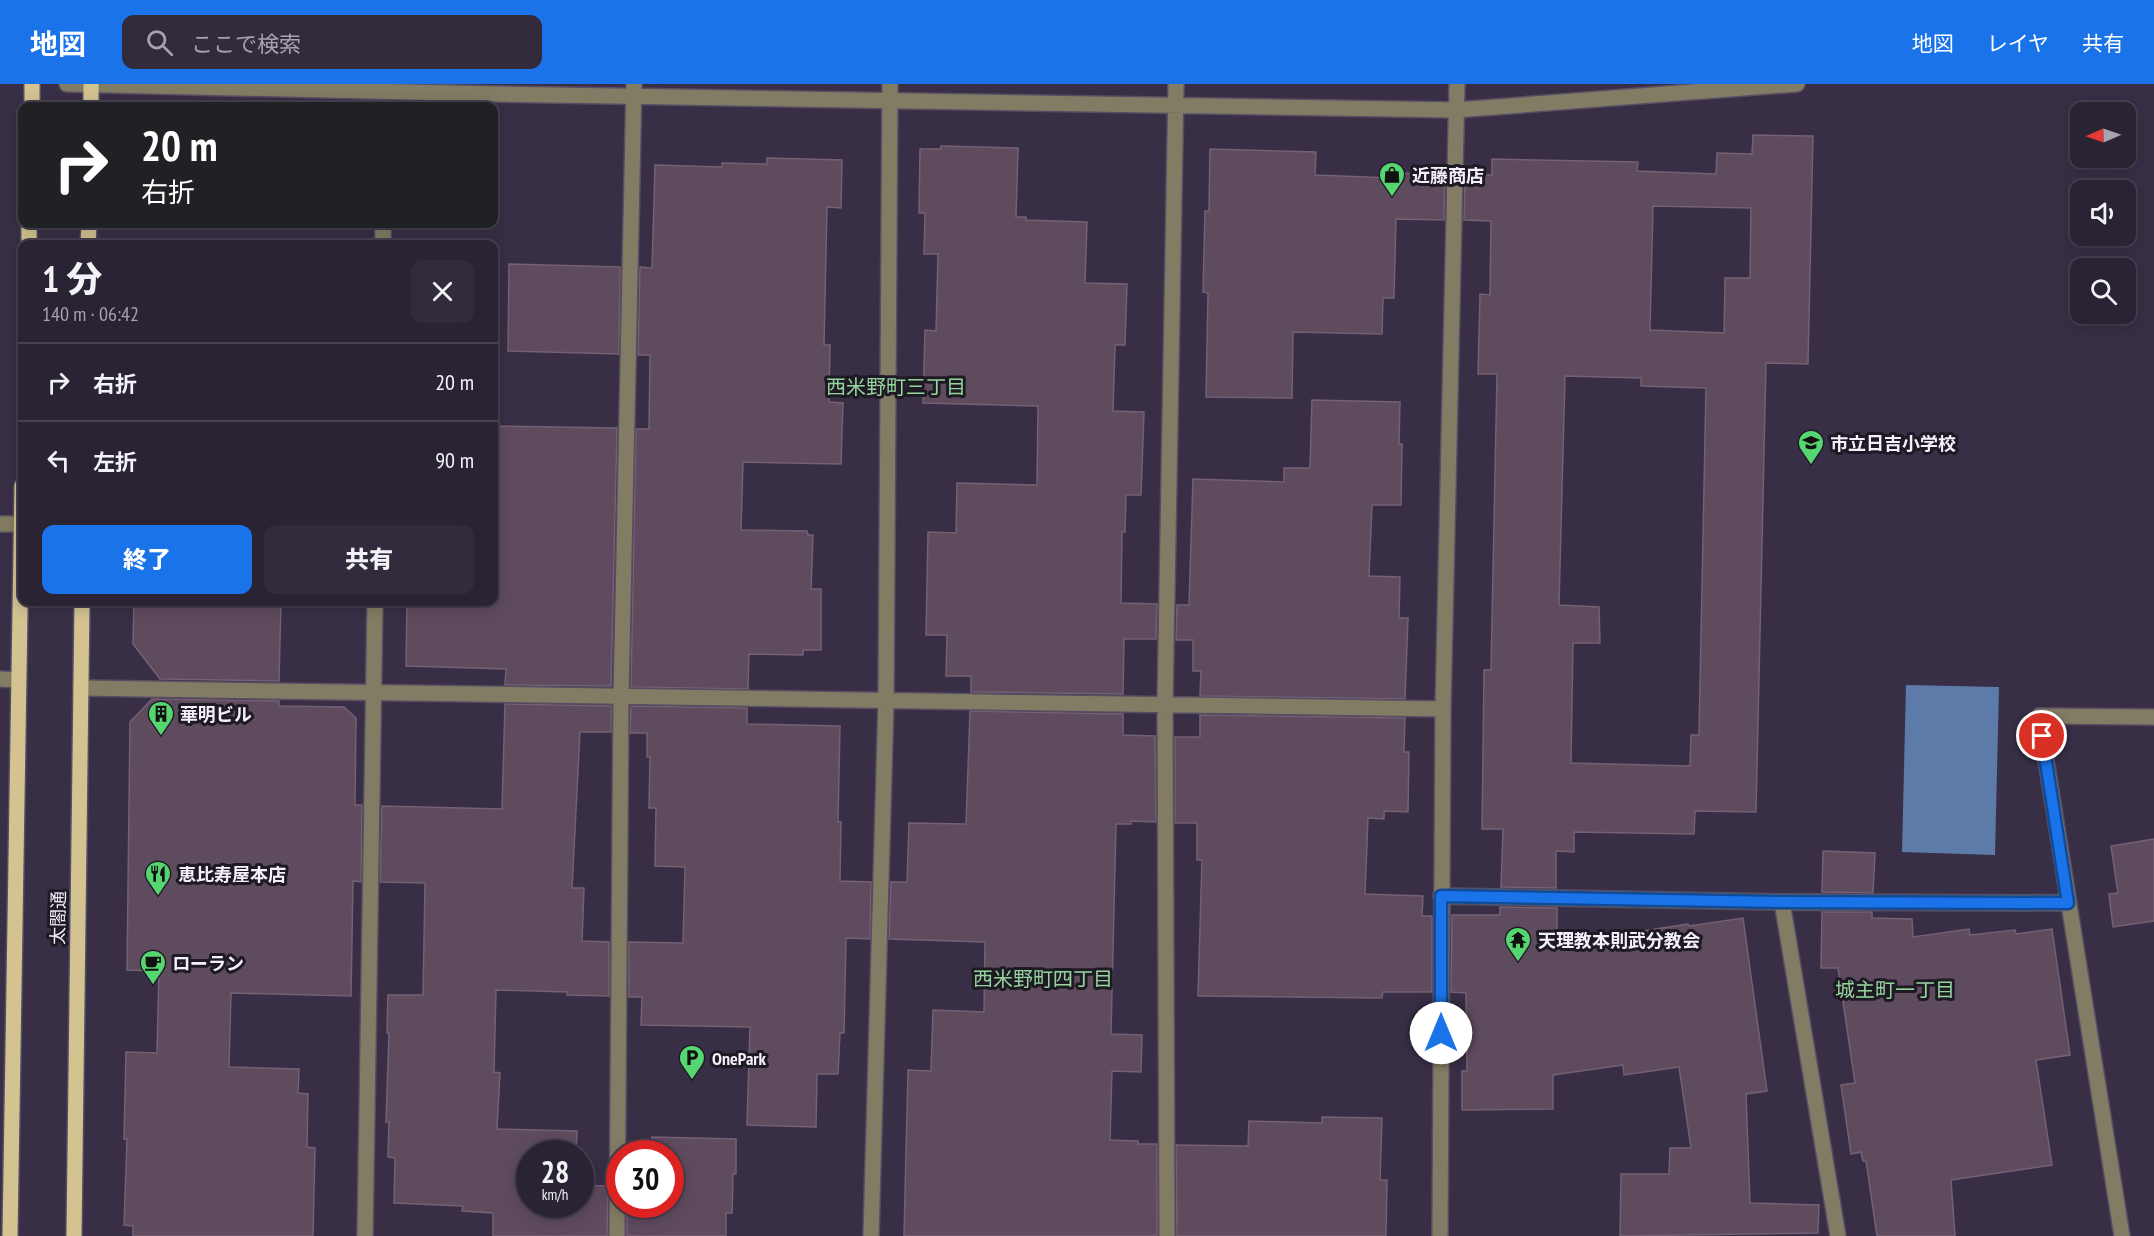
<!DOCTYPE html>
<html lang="ja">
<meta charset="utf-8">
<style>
body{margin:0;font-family:"PT Sans Narrow","Noto Sans JP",sans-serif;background:#322b3c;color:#f1f3f6;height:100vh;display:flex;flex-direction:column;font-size:22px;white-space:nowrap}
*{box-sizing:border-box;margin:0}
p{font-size:20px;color:#a5a4ac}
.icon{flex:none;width:33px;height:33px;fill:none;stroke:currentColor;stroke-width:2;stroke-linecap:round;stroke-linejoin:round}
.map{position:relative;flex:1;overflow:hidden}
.details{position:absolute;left:18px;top:156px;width:480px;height:366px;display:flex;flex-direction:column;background:#2a2334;border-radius:12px;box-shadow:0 3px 15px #0003,0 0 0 2px #46404f}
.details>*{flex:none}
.hud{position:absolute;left:18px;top:18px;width:480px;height:126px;border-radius:12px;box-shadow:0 3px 15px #0003,0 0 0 2px #46404f;background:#202124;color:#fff;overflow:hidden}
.needle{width:39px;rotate:268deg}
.tools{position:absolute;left:2070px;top:18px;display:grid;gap:12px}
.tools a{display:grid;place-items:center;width:66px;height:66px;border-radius:12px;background:#2a2334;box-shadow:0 3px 15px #0003,0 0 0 2px #46404f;font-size:30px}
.speed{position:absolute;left:516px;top:1056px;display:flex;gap:12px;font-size:30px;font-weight:700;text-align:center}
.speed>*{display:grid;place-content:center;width:78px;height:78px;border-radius:50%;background:#2a2334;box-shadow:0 3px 15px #0003,0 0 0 2px #46404f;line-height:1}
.speed small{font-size:15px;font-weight:400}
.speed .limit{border:9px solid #d22;background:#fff;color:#111}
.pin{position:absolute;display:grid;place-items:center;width:51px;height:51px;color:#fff;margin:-26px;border:3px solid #fff;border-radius:50%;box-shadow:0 2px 6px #0007}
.me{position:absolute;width:66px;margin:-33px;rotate:0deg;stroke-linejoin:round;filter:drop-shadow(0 0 4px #0008)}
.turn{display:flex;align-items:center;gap:21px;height:126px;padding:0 24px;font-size:27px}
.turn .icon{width:78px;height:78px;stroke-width:2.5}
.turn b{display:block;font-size:42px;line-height:51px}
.round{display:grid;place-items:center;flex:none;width:63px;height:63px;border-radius:12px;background:#322b3c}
.summary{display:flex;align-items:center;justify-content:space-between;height:102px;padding:0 24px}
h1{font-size:36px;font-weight:800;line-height:45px}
.button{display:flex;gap:12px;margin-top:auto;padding:12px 24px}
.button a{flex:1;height:69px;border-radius:12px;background:#1a73e8;color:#fff;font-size:24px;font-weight:800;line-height:69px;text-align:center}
.button a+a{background:#322b3c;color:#f1f3f6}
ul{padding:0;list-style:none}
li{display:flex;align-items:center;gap:18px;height:78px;padding:0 24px;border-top:2px solid #46404f}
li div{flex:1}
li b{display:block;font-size:22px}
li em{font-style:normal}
header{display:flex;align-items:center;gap:36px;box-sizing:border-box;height:84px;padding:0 30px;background:#1a73e8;color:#fff}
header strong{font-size:28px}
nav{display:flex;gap:33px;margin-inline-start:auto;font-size:21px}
.search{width:420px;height:54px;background:#322b3c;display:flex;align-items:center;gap:15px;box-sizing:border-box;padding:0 21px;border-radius:12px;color:#a5a4ac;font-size:22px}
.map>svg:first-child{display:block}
.water{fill:#5d7ba9}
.building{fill:#5f4b5e;stroke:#756074;stroke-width:1.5;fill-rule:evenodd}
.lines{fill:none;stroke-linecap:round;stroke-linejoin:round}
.minor-casing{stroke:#564e63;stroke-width:18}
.major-casing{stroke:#564e63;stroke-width:18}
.minor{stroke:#837c64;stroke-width:15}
.major{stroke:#d3c391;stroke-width:15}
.route-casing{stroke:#114b97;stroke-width:15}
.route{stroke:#1a73e8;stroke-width:10}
.labels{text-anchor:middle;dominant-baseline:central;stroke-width:6;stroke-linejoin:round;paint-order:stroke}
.poi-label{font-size:18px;font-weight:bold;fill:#f4eefd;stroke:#1e1a24;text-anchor:start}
.street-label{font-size:18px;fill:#f4eefd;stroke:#1e1a24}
.neighbourhood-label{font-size:20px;fill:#96d49e;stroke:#1e1a24}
</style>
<header>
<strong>地図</strong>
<div class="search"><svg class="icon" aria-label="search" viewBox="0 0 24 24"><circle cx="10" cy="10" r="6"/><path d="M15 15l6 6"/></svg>ここで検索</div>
<nav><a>地図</a><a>レイヤ</a><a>共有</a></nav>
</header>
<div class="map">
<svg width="2154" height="1152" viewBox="0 0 2154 1152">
<rect width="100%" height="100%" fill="#382f46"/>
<path class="water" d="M1906,601L1999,603L1995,771L1902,768Z"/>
<path class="building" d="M1753,51L1813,52L1808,280L1766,279L1756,728L1695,727L1694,750L1574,748V768L1556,767V804L1501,803L1503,745H1482L1484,586H1491L1497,290H1478L1480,210L1490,211L1491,137L1464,136L1465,91H1492V75L1638,78L1637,87L1716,90L1717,69L1752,70ZM1653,122L1751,124L1750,194H1725L1724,249L1650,246ZM1565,292L1641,294V302L1706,304L1699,651H1691L1690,682L1571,679L1573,559H1600L1599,523L1559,521Z
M941,62L1018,64L1016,133H1026V136L1087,138L1085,199L1127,200L1125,261H1115L1113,327L1144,328L1141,411H1126L1125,448H1122L1121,519L1157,520L1156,555H1124L1123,610L971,608V592H946L947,551H926L928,448L956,449L957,399L1037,401L1038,322L923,319L925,246L936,247L938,170H924L925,129H919L920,65H941Z
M1210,65L1316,68L1315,91L1391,94V89L1445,90L1444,136L1396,135L1394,214H1383L1382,250L1293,248L1292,314L1206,313L1208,209L1203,208L1205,127H1209Z
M767,74L842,76L841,124L827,123L824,261H830L829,318L843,319L841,380L743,378L741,446L807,447L808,451H813L811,505H821V566H803V571L749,570L748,605L631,603L636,345H649L650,271H638L640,183L652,184L655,81L722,83V79L767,80Z
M509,180L620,183L619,270L508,267Z
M1312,316L1400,318L1399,360H1402L1401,421H1372L1369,492L1400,493L1399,534H1408L1405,615L1200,612L1201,587H1193V556H1176L1177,521H1189L1193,395L1284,398V384H1310Z
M494,342L617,344L611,602L505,601L506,585L406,582L407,518H494Z
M134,518H281L279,597L160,595L133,560Z
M152,615L279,617V622L344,623L356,634L355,721H362L361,798L353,797L351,912L231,909L229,983L299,985L298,1009L308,1010L307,1063L315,1064L313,1152H133V1142L124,1141L127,1055H124L126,968L157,969L159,887L127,886L130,638Z
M505,620L611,622V648H580L572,804H584L582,857L609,858V912L567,911V908L496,906L494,988L500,989L497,1045L577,1047L576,1070H530V1120H580V1101L608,1102L607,1152H493V1129L462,1127L463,1122L394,1119L395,1074L388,1073L389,1038H386L389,949H387L388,911H423L425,799L380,798L382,722L502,725Z
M631,622L747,624V640L840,642L838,738H841L840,797L871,798L870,855L846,854L844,949H840L838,990H817L816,1043L747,1041L750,943L641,941L642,913H629V858L683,859L685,783L655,782L656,724H649L650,673H647V649H630Z
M970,627L1123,630V651L1155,652L1156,738L1131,737V740H1116L1111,950L1142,951L1141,988L1112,987L1110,1056L1138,1057V1060H1157V1152H904L908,986L931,987L933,926L984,928L985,858L889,855L891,798H907L909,739L966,740Z
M1200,631L1405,634L1404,668H1409L1408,728L1384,727V735L1368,734L1365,810L1423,812L1422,832H1432V908H1383L1382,914L1198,912L1202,776H1197V739H1175V653H1200Z
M2154,755V837L2113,843L2109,810L2118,809L2111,762Z
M1823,767L1875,769L1873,809L1822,808Z
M1500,823L1557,824V860L1688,840L1689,842L1743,834L1767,1007L1746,1010L1750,1119L1819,1121L1818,1149L1620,1152L1621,1090H1669L1670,1064H1691L1679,983L1624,991L1623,981L1553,991V1025L1462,1026V987H1467L1466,909L1451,908L1452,831H1500Z
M1822,828H1872V834L1912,835L1913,853L1969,845L1970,851L2015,846L2016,850L2052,845L2070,971L2036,976L2052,1081L1951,1096L1955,1152H1877L1866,1077H1863L1861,1068L1851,1070L1841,1001L1855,999L1838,884H1821Z
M1322,1033L1382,1034L1380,1096H1387L1386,1152H1177L1176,1061L1248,1062L1249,1037L1322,1039Z
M652,1053L736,1055V1090H733L732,1129H726V1152H627V1120H670V1070H651Z"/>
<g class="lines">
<defs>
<path id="minor" d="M67,0L495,10L1456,26L1797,0
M383,160V140
M0,440H21
M0,595L18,596
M81,604L1443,625
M1441,812L1782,818L2069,819
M1782,818L1838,1152
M365,1152L375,518
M617,1152L621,613L634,0
M871,1152L886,617L890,0
M1167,1152L1165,621L1176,0
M1440,1152L1443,625L1457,0
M2122,1152L2039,632L2154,633"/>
<path id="major" d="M32,22V0
M91,22V0
M29,160V140
M88,160L89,140
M10,1152L22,402
M74,1152L82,518"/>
</defs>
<use href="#minor" class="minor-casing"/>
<use href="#major" class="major-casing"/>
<use href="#minor" class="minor"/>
<use href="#major" class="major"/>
</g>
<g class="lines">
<defs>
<path id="route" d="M1441,949V812L1782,818L2068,819L2042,652"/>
</defs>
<use href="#route" class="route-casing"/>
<use href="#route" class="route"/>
</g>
<defs>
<symbol id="shop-pin" viewBox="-11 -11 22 30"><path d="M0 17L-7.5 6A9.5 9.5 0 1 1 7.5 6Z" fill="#56d671" stroke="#1e1a24"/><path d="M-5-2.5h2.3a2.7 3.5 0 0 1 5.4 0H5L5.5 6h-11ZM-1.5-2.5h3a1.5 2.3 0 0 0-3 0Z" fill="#111"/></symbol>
<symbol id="school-pin" viewBox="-11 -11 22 30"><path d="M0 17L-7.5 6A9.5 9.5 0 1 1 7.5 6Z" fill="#56d671" stroke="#1e1a24"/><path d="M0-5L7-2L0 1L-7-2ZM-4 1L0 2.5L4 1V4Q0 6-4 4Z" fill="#111"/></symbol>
<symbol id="building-pin" viewBox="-11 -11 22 30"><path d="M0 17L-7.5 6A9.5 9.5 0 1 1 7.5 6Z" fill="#56d671" stroke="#1e1a24"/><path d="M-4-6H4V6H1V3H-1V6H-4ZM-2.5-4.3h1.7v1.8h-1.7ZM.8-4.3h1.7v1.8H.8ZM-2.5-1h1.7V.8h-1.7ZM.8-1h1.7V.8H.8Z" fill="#111"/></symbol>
<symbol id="restaurant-pin" viewBox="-11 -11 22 30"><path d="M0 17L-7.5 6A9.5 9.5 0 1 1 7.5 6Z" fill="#56d671" stroke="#1e1a24"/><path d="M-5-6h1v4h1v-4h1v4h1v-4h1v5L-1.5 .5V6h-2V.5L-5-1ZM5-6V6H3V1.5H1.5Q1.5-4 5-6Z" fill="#111"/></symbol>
<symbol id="temple-pin" viewBox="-11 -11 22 30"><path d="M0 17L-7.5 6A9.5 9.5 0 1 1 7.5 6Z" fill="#56d671" stroke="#1e1a24"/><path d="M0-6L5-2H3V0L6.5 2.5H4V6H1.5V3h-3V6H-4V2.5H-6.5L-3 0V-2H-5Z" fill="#111"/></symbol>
<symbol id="cafe-pin" viewBox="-11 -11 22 30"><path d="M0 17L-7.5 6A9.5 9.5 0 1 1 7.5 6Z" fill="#56d671" stroke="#1e1a24"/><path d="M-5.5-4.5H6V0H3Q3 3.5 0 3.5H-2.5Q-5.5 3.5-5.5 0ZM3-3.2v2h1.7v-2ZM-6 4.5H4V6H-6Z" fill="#111"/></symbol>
<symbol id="parking-pin" viewBox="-11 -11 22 30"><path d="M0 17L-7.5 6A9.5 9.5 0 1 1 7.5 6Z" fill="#56d671" stroke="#1e1a24"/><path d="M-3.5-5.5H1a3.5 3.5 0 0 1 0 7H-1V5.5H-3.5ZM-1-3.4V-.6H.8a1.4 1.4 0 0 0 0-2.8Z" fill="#111"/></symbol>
</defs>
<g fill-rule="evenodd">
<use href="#shop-pin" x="1377" y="76" width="30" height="40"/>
<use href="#school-pin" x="1796" y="344" width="30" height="40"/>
<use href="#building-pin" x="146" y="615" width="30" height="40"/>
<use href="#restaurant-pin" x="143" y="775" width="30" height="40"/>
<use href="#temple-pin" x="1503" y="841" width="30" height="40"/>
<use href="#cafe-pin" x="138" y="864" width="30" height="40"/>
<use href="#parking-pin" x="677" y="959" width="30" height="40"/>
</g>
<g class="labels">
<g class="poi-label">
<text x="1412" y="91">近藤商店</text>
<text x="1830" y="359">市立日吉小学校</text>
<text x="180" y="630">華明ビル</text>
<text x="178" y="790">恵比寿屋本店</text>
<text x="1538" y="856">天理教本則武分教会</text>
<text x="172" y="879">ローラン</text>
<text x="712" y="974">OnePark</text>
</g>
<g class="street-label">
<text transform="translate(58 834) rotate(-89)">太閤通</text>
</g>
<g class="neighbourhood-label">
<text x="896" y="303">西米野町三丁目</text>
<text x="1043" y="895">西米野町四丁目</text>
<text x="1895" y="906">城主町一丁目</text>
</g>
</g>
</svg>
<div class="tools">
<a><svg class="needle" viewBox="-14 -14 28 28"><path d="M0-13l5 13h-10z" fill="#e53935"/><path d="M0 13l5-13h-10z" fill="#a5a4ac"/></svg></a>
<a><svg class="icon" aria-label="sound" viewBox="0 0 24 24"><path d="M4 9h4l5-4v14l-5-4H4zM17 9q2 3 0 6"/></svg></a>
<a><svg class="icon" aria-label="search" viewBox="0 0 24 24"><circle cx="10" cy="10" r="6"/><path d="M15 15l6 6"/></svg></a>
</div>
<div class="speed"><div>28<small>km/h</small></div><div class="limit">30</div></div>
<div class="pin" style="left:2042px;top:652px;background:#d93025"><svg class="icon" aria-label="arrive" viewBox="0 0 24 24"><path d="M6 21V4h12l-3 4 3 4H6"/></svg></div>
<svg class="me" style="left:1441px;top:949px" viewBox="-20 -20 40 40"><circle r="19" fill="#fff"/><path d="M0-13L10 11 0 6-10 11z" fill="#1a73e8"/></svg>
<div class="hud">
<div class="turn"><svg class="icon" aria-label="right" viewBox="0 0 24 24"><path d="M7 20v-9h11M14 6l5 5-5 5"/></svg><div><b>20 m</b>右折</div></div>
</div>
<section class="details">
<div class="summary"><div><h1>1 分</h1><p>140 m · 06:42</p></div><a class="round"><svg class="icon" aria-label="close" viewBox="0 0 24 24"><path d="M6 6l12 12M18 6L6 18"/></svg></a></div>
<ul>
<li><svg class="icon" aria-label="right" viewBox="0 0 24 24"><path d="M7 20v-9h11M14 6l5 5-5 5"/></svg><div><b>右折</b></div><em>20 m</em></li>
<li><svg class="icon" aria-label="left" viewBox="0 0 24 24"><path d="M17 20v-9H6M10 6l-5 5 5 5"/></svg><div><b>左折</b></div><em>90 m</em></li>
</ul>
<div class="button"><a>終了</a><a>共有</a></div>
</section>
</div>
